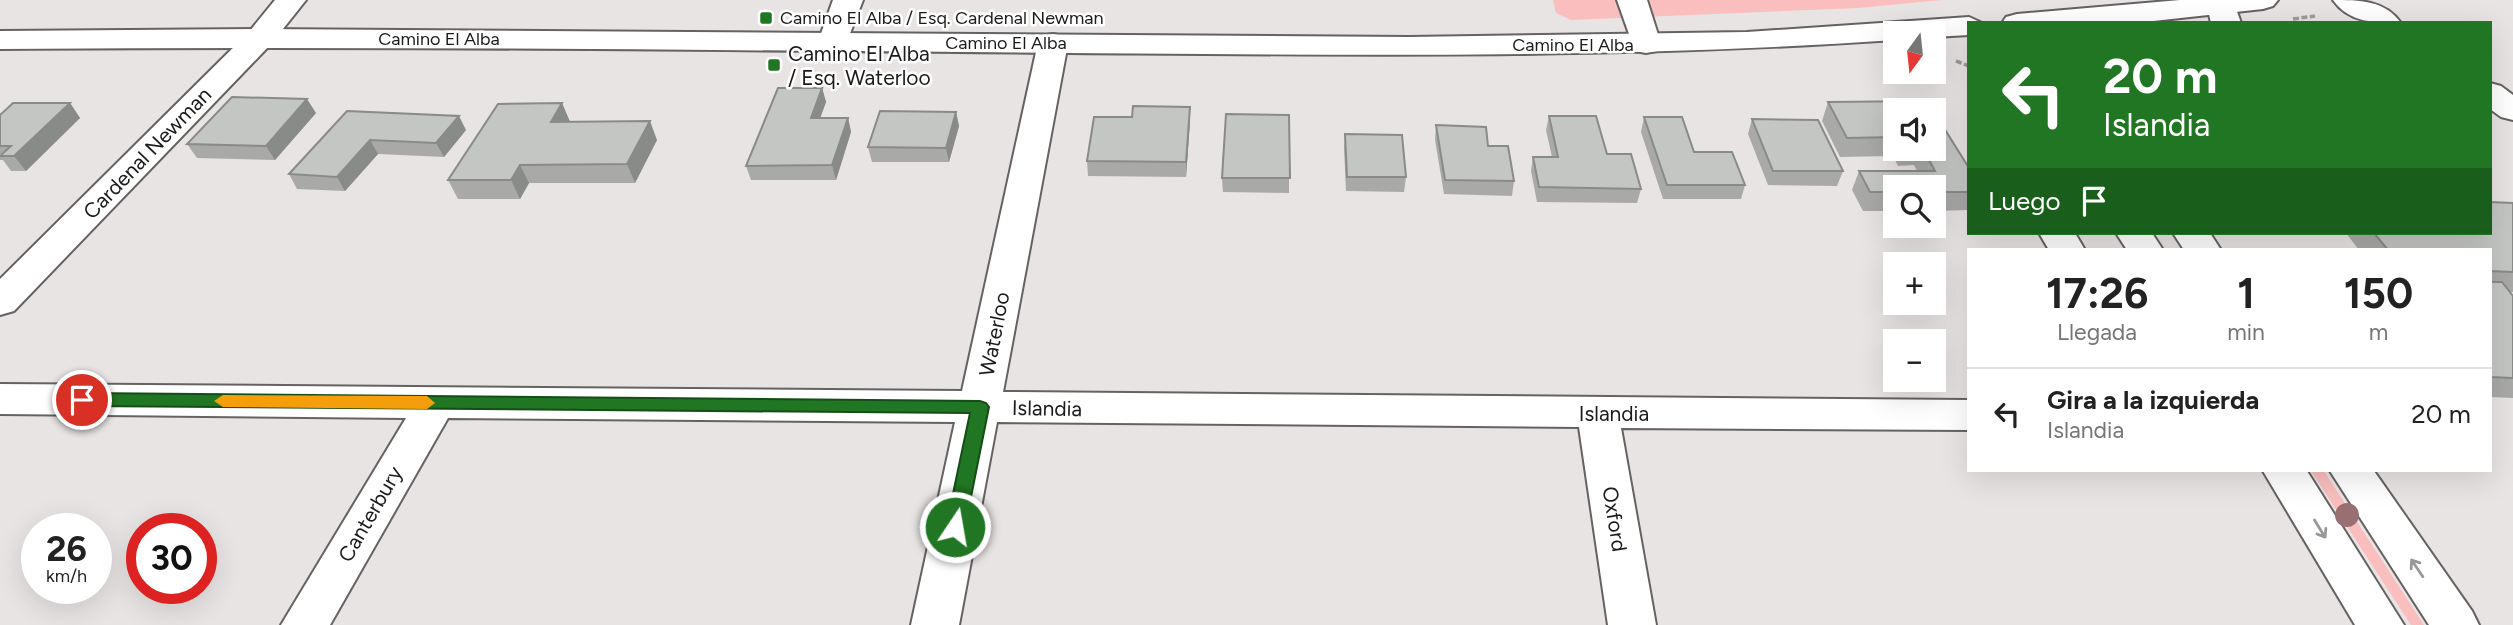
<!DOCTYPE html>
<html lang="es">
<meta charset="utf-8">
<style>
body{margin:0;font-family:Figtree,sans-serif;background:#f6f6f6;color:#222;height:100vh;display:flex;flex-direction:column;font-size:26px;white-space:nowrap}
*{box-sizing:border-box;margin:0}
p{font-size:23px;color:#767676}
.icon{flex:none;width:38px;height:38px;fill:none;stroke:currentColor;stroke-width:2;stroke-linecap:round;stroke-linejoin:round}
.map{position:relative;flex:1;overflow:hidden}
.panel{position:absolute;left:1967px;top:248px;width:525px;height:224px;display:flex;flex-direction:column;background:#fff;border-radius:0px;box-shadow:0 7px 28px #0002}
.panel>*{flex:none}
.banner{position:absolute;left:1967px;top:21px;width:525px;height:214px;border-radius:0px;box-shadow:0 7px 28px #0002;background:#207622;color:#fff;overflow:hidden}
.needle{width:46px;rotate:195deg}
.tools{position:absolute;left:1883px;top:21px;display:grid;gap:14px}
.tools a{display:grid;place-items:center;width:63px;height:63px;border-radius:0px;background:#fff;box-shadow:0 7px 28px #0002;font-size:35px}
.speed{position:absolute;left:21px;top:513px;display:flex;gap:14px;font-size:35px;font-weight:700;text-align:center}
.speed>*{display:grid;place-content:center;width:91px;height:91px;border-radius:50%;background:#fff;box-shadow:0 7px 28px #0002;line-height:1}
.speed small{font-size:18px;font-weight:400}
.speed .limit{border:10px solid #d22;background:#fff;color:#111}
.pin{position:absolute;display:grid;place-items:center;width:60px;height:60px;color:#fff;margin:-30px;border:4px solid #fff;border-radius:50%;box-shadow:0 2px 7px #0007}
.me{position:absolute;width:77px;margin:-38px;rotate:12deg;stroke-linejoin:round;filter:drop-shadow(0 0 5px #0008)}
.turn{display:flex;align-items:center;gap:24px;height:147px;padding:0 21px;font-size:32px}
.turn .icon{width:91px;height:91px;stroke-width:2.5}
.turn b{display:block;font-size:49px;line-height:60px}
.then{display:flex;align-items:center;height:66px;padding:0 21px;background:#0003;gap:14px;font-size:26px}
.eta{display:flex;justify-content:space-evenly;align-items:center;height:119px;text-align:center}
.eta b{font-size:42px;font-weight:700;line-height:49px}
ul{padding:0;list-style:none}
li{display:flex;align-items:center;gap:21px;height:91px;padding:0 21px;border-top:2px solid #e0e0e0}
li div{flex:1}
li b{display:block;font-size:26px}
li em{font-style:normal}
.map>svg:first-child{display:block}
.green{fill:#fabebe}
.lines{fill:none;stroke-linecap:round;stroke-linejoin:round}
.minor-casing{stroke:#666262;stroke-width:4}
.major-casing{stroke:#666262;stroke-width:4}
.path{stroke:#9e9b9a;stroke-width:3.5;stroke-dasharray:6 2.5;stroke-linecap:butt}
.minor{fill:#fff;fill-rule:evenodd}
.major{fill:#fff;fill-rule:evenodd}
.tree{fill:#9a6f74}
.wall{fill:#a9aaa8}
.shaded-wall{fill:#898b88}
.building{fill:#c4c6c3;stroke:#898b88;stroke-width:2}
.oneway{stroke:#999898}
.route{fill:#207622;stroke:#154d16;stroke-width:2}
.slow{fill:#f59e0b}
.poi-dot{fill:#207622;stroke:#fff;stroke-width:2.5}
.labels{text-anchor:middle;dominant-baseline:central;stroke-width:5;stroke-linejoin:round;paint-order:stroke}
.far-poi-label{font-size:18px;fill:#1c1b1b;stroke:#fff;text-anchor:start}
.far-street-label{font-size:18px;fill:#1c1b1b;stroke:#fff}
.poi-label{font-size:21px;fill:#1c1b1b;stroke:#fff;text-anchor:start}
.street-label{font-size:21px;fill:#1c1b1b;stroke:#fff}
</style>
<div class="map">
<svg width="2513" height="625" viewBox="0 0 2513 625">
<rect width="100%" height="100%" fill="#e8e4e3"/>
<path class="green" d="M1553,0H1942L1858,8L1571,20L1556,13Z
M2311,471H2324L2424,625H2411Z"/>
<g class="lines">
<defs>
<path id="minor" d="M275,0H306L271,44L14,311L0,315V279L249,32Z
M833,0H863L844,49L833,51L822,49L818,42Z
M1617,0H1647L1661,44L1657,51L1646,53L1635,51Z
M2211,0H2233L2241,23H2211L2207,5Z
M2333,0C2359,0 2385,0 2401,23C2376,23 2349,23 2333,0Z
M1053,34L1064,36L1068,43L1003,392L1969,400V430L1621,428L1656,625H1608L1579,427L997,422L959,625H911L955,422L448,418L330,625H281L406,418L0,414V384L962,391L1038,43L1042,36Z
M2490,83L2501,86L2513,95V120L2501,117L2490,109Z
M2039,233H2075L2085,250H2049Z"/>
<path id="major" d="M2180,0H2278L2273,6L2263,9L2135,23H2002L2006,17L2017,14Z
M1969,17L1982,23H1969V35L1934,37V33H1895V40C1619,59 1343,55 1067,53C711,50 356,46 0,49V31L260,29L1409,37L1747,32Z
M2116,233H2152L2163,250H2127Z
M2173,233H2210L2221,250H2184Z
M2263,471H2307L2404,625H2355Z
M2330,471H2374L2472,611L2479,625H2429Z"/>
</defs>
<use href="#minor" class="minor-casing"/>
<use href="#major" class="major-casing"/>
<path class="path" d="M2293,19L2315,16
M1956,61L1969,66"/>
<use href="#minor" class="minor"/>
<use href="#major" class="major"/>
</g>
<circle class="tree" cx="2347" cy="515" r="12"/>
<path class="wall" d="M822,88L826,102L820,118H848L851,132L836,180H751L746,166Z
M1828,102L1895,110V149H1934L1969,168V210L1934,211V187H1895V211H1863L1852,190L1859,171H1917L1914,165L1898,166L1893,156L1840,157L1822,121Z
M70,103L80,118L26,171H11L3,160H0V115Z
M562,103L570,122L657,140L635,183H529L520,199H458L448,180Z
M347,111L466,130L444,157L378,154L345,191L297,189L289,174Z
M956,112L959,126L949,162H872L868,147Z
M316,113L275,160L197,158L187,144Z
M1289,115V193L1223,192L1222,178Z
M1549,116L1607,154L1641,189L1637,203L1537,202L1531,171L1533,157H1552L1546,130Z
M1644,117L1745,185L1741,199H1663L1641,132Z
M1752,119L1843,171L1837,186L1768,185L1748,134Z
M1190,121L1186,177L1088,176L1087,161Z
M1436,125L1488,146L1514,181L1512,196L1444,194L1435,140Z
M1345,134L1406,177L1404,192L1346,191L1344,148Z
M2513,203V292H2510L2513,296V398L2490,397V250H2359L2346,233H2490Z"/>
<path class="shaded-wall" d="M822,88L826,102L815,132L811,118Z
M307,99L316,113L275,160L266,146Z
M70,103L80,118L26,171L14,156Z
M562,103L570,122H551Z
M1190,107V121L1186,177V162Z
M956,112L959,126L949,162L946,148Z
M459,116L466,130L444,157L436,143Z
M848,118L851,132L836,180L832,165Z
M650,121L657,140L635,183L627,164Z
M370,140L378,154L345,191L337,177Z
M520,165L529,183L520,199L511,180Z"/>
<path class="building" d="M778,88H822L811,118H848L832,165L746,166Z
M232,97L307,99L266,146L187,144Z
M1927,101L1933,110H1895V137L1847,138L1828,102Z
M13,103H70L14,156H0L11,146H0V115Z
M562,103L551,122L650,121L627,164L520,165L511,180H448L498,104Z
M1133,106L1190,107L1186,162L1087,161L1094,117H1132Z
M347,111L459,116L436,143L370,140L337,177L289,174Z
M880,111L956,112L946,148L868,147Z
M1934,112L1969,168V192H1934V187H1895V192H1870L1859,171H1935L1923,149H1934Z
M1226,114L1289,115L1290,178H1222Z
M1549,116H1596L1607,154H1631L1641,189L1539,187L1533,157H1558Z
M1644,117H1682L1694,152H1732L1745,185H1667Z
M1752,119L1818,120L1843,171H1773Z
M1436,125L1486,127L1488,146H1508L1514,181L1445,180Z
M1345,134L1402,135L1406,177H1347Z
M2490,202L2513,203V272L2490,271V250H2388L2374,233H2490Z
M2490,282H2502L2513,296V378L2490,377Z"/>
<defs><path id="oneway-shaft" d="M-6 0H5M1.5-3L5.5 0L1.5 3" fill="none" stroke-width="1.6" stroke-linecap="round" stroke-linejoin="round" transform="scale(1.75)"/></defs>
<g class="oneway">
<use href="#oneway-shaft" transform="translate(2320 529) rotate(58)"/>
<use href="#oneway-shaft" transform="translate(2417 568) rotate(-124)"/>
</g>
<path class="route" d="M82,393L980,401L986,403L989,407L965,527L962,533L955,535L949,533L946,527L970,413L82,406L73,400Z"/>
<path class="slow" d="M223,395L427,396L435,403L427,409L223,407L214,401Z"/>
<g class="poi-dot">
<rect x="759" y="11" width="14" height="14" rx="3.5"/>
<rect x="767" y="58" width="14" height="14" rx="3.5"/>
</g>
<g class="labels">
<g class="far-poi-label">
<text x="780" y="18">Camino El Alba / Esq. Cardenal Newman</text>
</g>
<g class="far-street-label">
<text x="439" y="39">Camino El Alba</text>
<text x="1006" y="43">Camino El Alba</text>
<text x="1573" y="45">Camino El Alba</text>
</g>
<g class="poi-label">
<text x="788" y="53">Camino El Alba<tspan x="788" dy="24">/ Esq. Waterloo</tspan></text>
</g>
<g class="street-label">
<text transform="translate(147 153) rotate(-46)">Cardenal Newman</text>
<text transform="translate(994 334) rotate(-79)">Waterloo</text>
<text transform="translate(1047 408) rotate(1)">Islandia</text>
<text x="1614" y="413">Islandia</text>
<text transform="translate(370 514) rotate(-60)">Canterbury</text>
<text transform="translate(1615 519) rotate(81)">Oxford</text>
</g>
</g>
</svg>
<div class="tools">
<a><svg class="needle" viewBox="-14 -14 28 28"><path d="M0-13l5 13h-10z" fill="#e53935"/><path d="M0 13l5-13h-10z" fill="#767676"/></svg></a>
<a><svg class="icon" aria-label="sound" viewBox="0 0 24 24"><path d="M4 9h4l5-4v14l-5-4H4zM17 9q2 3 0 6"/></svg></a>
<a><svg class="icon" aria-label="search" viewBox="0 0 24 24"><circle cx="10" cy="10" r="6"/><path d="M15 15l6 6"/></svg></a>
<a>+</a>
<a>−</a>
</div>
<div class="speed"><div>26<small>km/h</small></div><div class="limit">30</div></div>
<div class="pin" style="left:82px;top:400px;background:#d93025"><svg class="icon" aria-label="arrive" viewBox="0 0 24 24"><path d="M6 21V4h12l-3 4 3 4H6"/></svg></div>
<svg class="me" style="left:955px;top:527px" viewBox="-20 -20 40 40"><circle r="17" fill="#207622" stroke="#fff" stroke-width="3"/><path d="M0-11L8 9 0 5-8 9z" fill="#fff"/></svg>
<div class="banner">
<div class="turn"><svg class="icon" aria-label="left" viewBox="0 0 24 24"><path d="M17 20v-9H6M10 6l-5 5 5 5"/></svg><div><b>20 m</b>Islandia</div></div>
<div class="then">Luego<svg class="icon" aria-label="arrive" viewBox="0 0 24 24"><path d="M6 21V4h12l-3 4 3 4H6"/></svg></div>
</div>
<section class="panel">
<div class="eta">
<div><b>17:26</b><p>Llegada</p></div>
<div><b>1</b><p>min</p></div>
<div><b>150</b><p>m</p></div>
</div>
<ul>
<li><svg class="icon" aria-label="left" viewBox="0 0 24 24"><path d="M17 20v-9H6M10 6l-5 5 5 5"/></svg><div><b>Gira a la izquierda</b><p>Islandia</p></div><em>20 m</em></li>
</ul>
</section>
</div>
